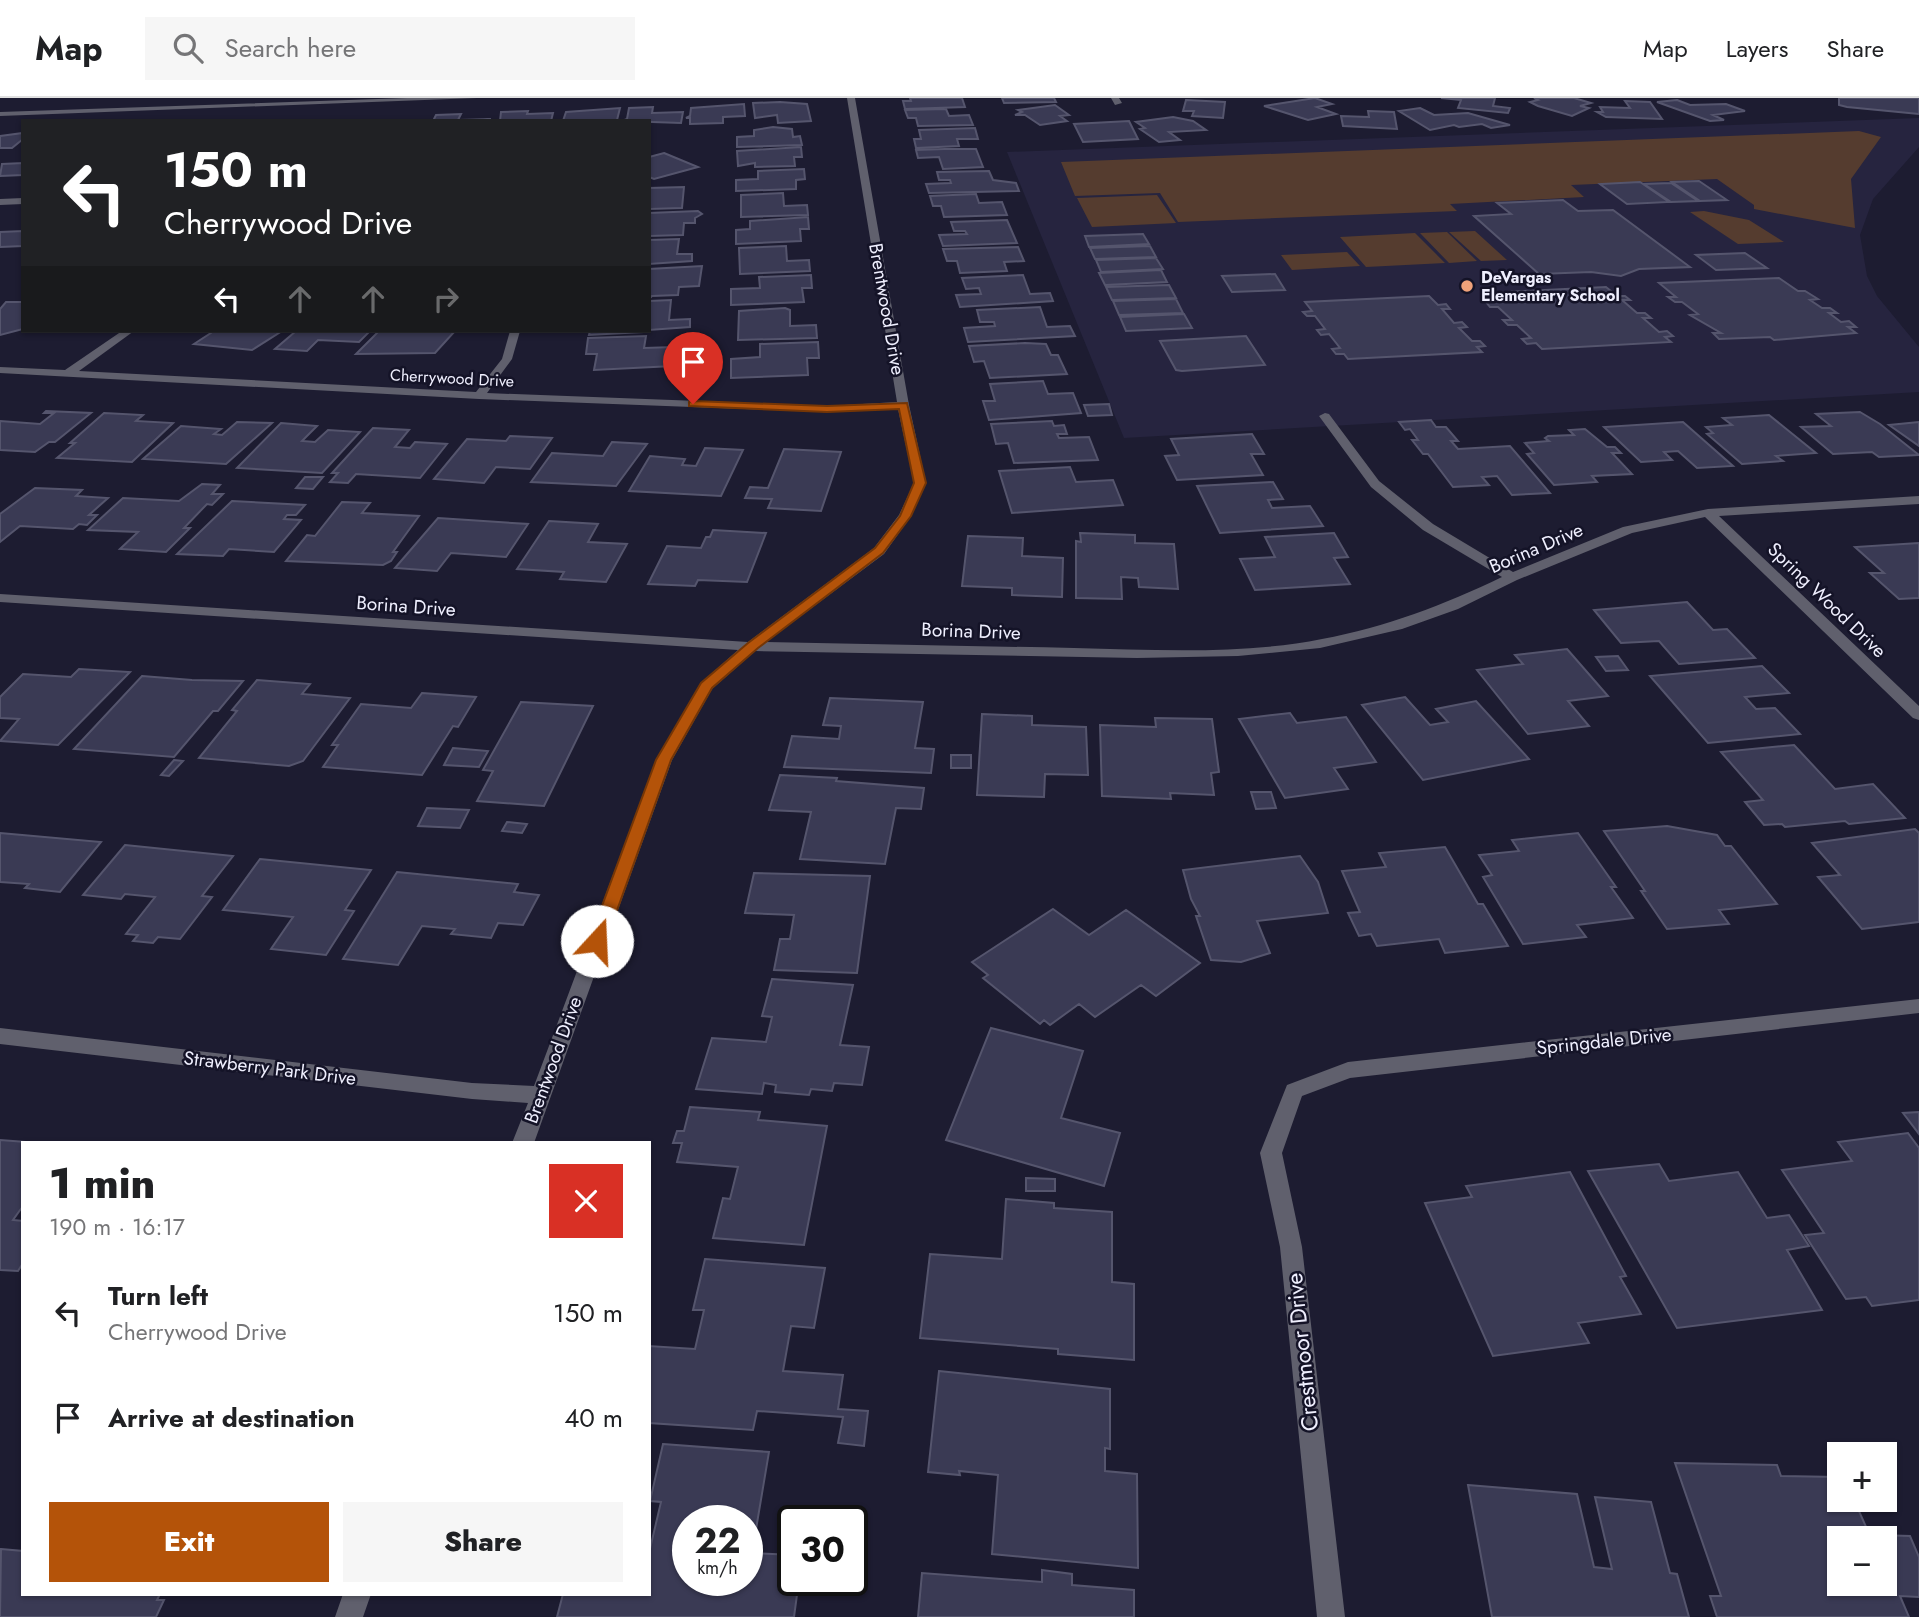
<!DOCTYPE html>
<meta charset="utf-8">
<style>
body{margin:0;font-family:Jost,sans-serif;background:#f6f6f6;color:#202124;height:100vh;display:flex;flex-direction:column;font-size:26px;white-space:nowrap}
*{box-sizing:border-box;margin:0}
p{font-size:23px;color:#757577}
.icon{flex:none;width:38px;height:38px;fill:none;stroke:currentColor;stroke-width:2;stroke-linecap:round;stroke-linejoin:round}
.map{position:relative;flex:1;overflow:hidden}
.sheet{position:absolute;left:21px;top:1043px;width:630px;height:455px;display:flex;flex-direction:column;background:#fff;border-radius:0px;box-shadow:0 2px 5px #0004}
.sheet>*{flex:none}
.top-card{position:absolute;left:21px;top:21px;width:630px;height:214px;border-radius:0px;box-shadow:0 2px 5px #0004;background:#202124;color:#fff;overflow:hidden}
.tools{position:absolute;left:1827px;top:1344px;display:grid;gap:14px}
.tools a{display:grid;place-items:center;width:70px;height:70px;border-radius:0px;background:#fff;box-shadow:0 2px 5px #0004;font-size:35px}
.speed{position:absolute;left:672px;top:1407px;display:flex;gap:14px;font-size:35px;font-weight:700;text-align:center}
.speed>*{display:grid;place-content:center;width:91px;height:91px;border-radius:50%;background:#fff;box-shadow:0 2px 5px #0004;line-height:1}
.speed small{font-size:18px;font-weight:400}
.speed .limit{border:4px solid #111;border-radius:10px;background:#fff;color:#111}
.pin{position:absolute;display:grid;place-items:center;width:60px;height:60px;color:#fff;margin:-72px -30px;border-radius:50% 50% 50% 0;rotate:-45deg;box-shadow:0 0 7px #0007}
.pin .icon{rotate:45deg}
.me{position:absolute;width:77px;margin:-38px;rotate:20deg;stroke-linejoin:round;filter:drop-shadow(0 0 5px #0008)}
.turn{display:flex;align-items:center;gap:24px;height:147px;padding:0 28px;font-size:32px}
.turn .icon{width:91px;height:91px;stroke-width:2.5}
.turn b{display:block;font-size:49px;line-height:60px}
.lanes{display:flex;align-items:center;height:66px;padding:0 28px;background:#0003;justify-content:center;gap:35px;direction:ltr}
.lanes .off{opacity:.35}
.round{display:grid;place-items:center;flex:none;width:74px;height:74px;border-radius:0px;background:#f6f6f6}
.head{display:flex;align-items:center;justify-content:space-between;height:119px;padding:0 28px}
h1{font-size:42px;font-weight:800;line-height:52px}
.cta{display:flex;gap:14px;margin-top:auto;padding:14px 28px}
.cta a{flex:1;height:80px;border-radius:0px;background:#b45309;color:#fff;font-size:28px;font-weight:800;line-height:80px;text-align:center}
.cta a+a{background:#f6f6f6;color:#202124}
ul{padding:0;list-style:none}
li{display:flex;align-items:center;gap:21px;height:105px;padding:0 28px}
li div{flex:1}
li b{display:block;font-size:26px}
li em{font-style:normal}
header{display:flex;align-items:center;gap:42px;box-sizing:border-box;height:98px;padding:0 35px;background:#fff;border-bottom:2px solid #e0e0e0}
header strong{font-size:33px}
nav{display:flex;gap:38px;margin-inline-start:auto;font-size:24px}
.search{width:490px;height:63px;background:#f6f6f6;display:flex;align-items:center;gap:18px;box-sizing:border-box;padding:0 24px;border-radius:0px;color:#757577;font-size:26px}
.map>svg:first-child{display:block}
.built{fill:#26243f}
.green{fill:#553c2f}
.building{fill:#3a3a54;stroke:#55556d;stroke-width:2;fill-rule:evenodd}
.lines{fill:none;stroke-linecap:round;stroke-linejoin:round}
.street{fill:#60606d;fill-rule:evenodd}
.route{fill:#b45309;stroke:#753606;stroke-width:2}
.poi-dot{fill:#f0a27a;stroke:#141327;stroke-width:2.5}
.labels{text-anchor:middle;dominant-baseline:central;stroke-width:5;stroke-linejoin:round;paint-order:stroke}
.far-poi-label{font-size:16px;font-weight:bold;fill:#efeffe;stroke:#141327;text-anchor:start}
.far-street-label{font-size:16px;fill:#efeffe;stroke:#141327}
.street-label{font-size:19px;fill:#efeffe;stroke:#141327}
.near-street-label{font-size:23px;fill:#efeffe;stroke:#141327}
</style>
<header>
<strong>Map</strong>
<div class="search"><svg class="icon" aria-label="search" viewBox="0 0 24 24"><circle cx="10" cy="10" r="6"/><path d="M15 15l6 6"/></svg>Search here</div>
<nav><a>Map</a><a>Layers</a><a>Share</a></nav>
</header>
<div class="map">
<svg width="1919" height="1519" viewBox="0 0 1919 1519">
<rect width="100%" height="100%" fill="#1d1c31"/>
<path class="built" d="M1919,20V49L1873,101L1860,137L1867,178L1877,198L1919,249V294L1124,340L1007,54Z"/>
<path class="green" d="M1859,33L1881,39L1851,81L1855,130L1754,111V107L1717,81L1571,87L1584,99L1450,106L1457,113L1178,124L1160,95L1075,98L1061,64Z
M1157,97L1176,125L1092,129L1077,100Z
M1704,113L1749,122L1784,144L1738,146L1690,114Z
M1475,133L1507,162L1481,163L1449,134Z
M1447,134L1477,163L1449,165L1420,135Z
M1415,135L1445,165L1366,169L1340,139Z
M1347,154L1360,168L1292,172L1281,157Z"/>
<path class="building" d="M910,0H962L965,9L905,11L903,3H911Z
M1002,0H1054L1056,4L1004,5Z
M1315,0L1332,6L1317,9L1336,16L1308,22L1264,8Z
M1441,0H1495L1493,8L1510,10L1508,15L1458,10L1461,2Z
M1534,0H1574L1591,5L1580,8L1589,10L1572,18L1538,8L1530,4L1538,2Z
M1839,0H1919V16L1847,9L1839,7Z
M1186,2L1225,4L1223,20L1192,18L1194,13H1183Z
M1677,2L1690,7L1726,6L1745,13L1713,17L1724,22L1710,23L1657,4Z
M1625,3L1650,4L1662,21L1606,19L1597,14H1603L1600,9L1630,10Z
M780,4L807,6L811,23L778,25L777,17L755,20L753,5Z
M744,6L745,18L723,19V25L690,26V20H686L690,18L691,10Z
M1055,7L1069,17L1060,18L1067,23L1040,27L1025,17H1015L1022,14L1018,12Z
M653,9L652,15L683,14L681,25L622,23L627,21L629,10Z
M620,10L617,22L563,23L566,14Z
M1420,10L1434,17L1468,15L1510,27L1491,30L1482,26L1459,29L1454,27L1430,32L1399,13Z
M946,11L949,18L969,17L973,27L918,28L916,20H908L905,12Z
M1368,13L1394,14L1397,31L1343,28L1341,18L1369,19Z
M501,14L528,13L527,16L553,15L551,23H500Z
M461,16L458,22L491,21L433,23L436,17Z
M1173,19L1193,23L1206,32L1169,34L1180,42L1159,44L1140,31L1145,30L1136,24Z
M1129,23L1138,41L1083,44L1074,26Z
M773,29L792,31L793,39L800,38L802,47L737,49V39L754,38V32Z
M975,30L978,41H957L959,48L916,50L914,41H921L919,32Z
M23,35V41L12,50H0V38Z
M801,49L802,59H794L795,68L755,69V65L738,68L737,53Z
M945,51H976L983,69L943,71L939,59L918,60L916,52Z
M664,55L698,69L654,81L649,79V59Z
M23,65V77L0,78L2,66Z
M804,71L805,81L796,82V91L736,93V82L758,81V73Z
M989,73L993,82L1016,85L1019,93L929,95L926,86L951,85L950,82H939L937,74Z
M1699,83L1727,102L1700,103L1672,84Z
M1640,84L1669,104L1627,106L1600,86Z
M1671,85L1698,103L1671,104L1644,86Z
M684,89L682,110L649,111V90Z
M783,95L784,108L807,107L808,117L741,119V97Z
M976,96L979,105L1002,104L1007,117L944,119L941,108H933L930,98Z
M1563,102L1578,113L1613,112L1690,169L1639,171L1621,178L1591,174L1539,176L1474,118L1511,116L1497,105Z
M698,113L702,116L695,120V125H684L683,137L649,138V115Z
M808,119L809,131H800L801,143L736,146V132L750,131V123Z
M1007,122L1017,145L943,148L939,137L967,136L965,133H954L951,124Z
M23,133V148L0,149V134Z
M1143,136L1149,146L1089,149L1085,138Z
M679,141L677,156H692V163L649,166V142Z
M786,148L787,163L809,162L810,173L740,176L739,150Z
M1150,148L1156,159L1095,161L1090,150Z
M1018,149L1024,163L1004,164L1007,173L960,175L957,163H947L943,151Z
M1745,155L1767,170L1716,172L1696,157Z
M1156,160L1163,171L1101,174L1096,162Z
M702,168L699,188L679,189L678,197L652,198L649,201V171Z
M1161,172L1167,184L1105,187L1099,175Z
M1275,176L1285,192L1232,194L1222,178Z
M811,177L812,190H802L804,204L731,207V191L760,190L759,179Z
M1023,177L1030,196L1050,195L1053,203L960,209L956,197L981,196L979,190L966,191L962,180Z
M1779,180L1798,193H1805L1818,201L1810,202L1822,210H1830L1837,215H1829L1841,224L1849,223L1856,229H1848L1856,235L1774,242L1770,239L1719,241L1713,235H1721L1690,217L1698,216L1682,204H1675L1668,199H1676L1659,185Z
M1169,187L1176,200L1112,202L1106,189Z
M1606,189L1617,198H1625L1630,202H1622L1637,215H1645L1651,220H1643L1659,234L1667,233L1673,238L1665,239L1671,244L1542,251L1536,245L1527,246L1522,241L1531,240L1517,227H1508L1503,222H1512L1498,209H1490L1486,204H1494L1485,195Z
M1429,198L1438,207L1446,206L1450,211H1442L1454,225L1462,224L1467,229L1459,230L1472,243H1480L1485,248L1477,249L1482,254L1348,261L1344,256H1336L1332,251L1340,250L1329,236L1321,237L1317,232L1325,231L1315,218H1307L1303,214L1312,213L1305,204Z
M1176,201L1183,215L1119,217L1113,203Z
M671,202L669,222L690,221V229L649,232V203Z
M6,204H23V231L0,237V211Z
M1040,209L1047,229L1070,228L1075,238L968,244L964,230L995,228L994,224H980L977,212Z
M785,210L790,212V228L816,227L817,240L738,242L739,213Z
M1184,216L1192,230L1126,233L1120,219Z
M214,233H282L252,252L194,246Z
M296,233H370L359,244L318,242L307,253L275,251Z
M379,233H455L435,255L356,256Z
M590,233H643V234L589,237Z
M646,238L644,250L674,249L673,268L594,272L597,256H586L588,240Z
M1246,238L1265,267L1182,273L1176,272L1160,243Z
M818,244L819,260H807L808,277L731,280V261L760,259V246Z
M1025,245L1046,246L1051,257H1058L1067,276L990,280L984,263L974,264L969,248Z
M1043,283L1048,296L1073,295L1081,315L989,322L983,303H995L990,286Z
M1109,306L1112,317L1088,318L1084,307Z
M46,313L91,315L55,344H49L35,354L0,352V323L40,326L54,315H44Z
M1860,314L1880,326L1919,357L1879,359L1872,354L1833,356L1801,329L1831,328L1816,316Z
M104,315L143,317L136,323L173,325L132,364L57,360L75,345H70Z
M1769,317L1816,355L1776,358L1783,363L1742,366L1707,336L1713,335L1706,329L1732,327L1723,320Z
M1431,322L1436,329H1446L1458,343H1451L1458,351L1510,348L1550,395L1512,397L1497,378L1482,379L1489,387L1453,389L1428,356H1423L1412,342H1418L1410,331L1405,332L1399,324Z
M1052,323L1054,328L1064,327L1067,336H1057L1059,340L1089,339L1098,362L1014,365L1008,345L996,346L991,326Z
M237,324L272,325L226,366L143,361L181,328L221,331L214,336L222,337Z
M1683,324L1733,368L1697,370L1678,353L1664,354L1672,362L1641,364L1604,329Z
M1919,324V348L1889,327Z
M281,325L317,328L302,343L315,344L328,332L360,334L322,375L237,370Z
M373,330L409,332L395,349L410,350L415,344L447,346L420,380L356,376L348,385L330,384L338,375H332Z
M1585,331L1607,349H1615L1621,355H1612L1632,376L1592,378L1597,384L1554,387L1527,356L1534,355L1525,345L1549,343L1545,340L1548,338L1574,337L1569,332Z
M1252,336L1264,356H1251L1263,377L1177,382L1165,358L1179,357L1171,341Z
M510,338L552,340L530,371L496,369L484,385L434,381L467,341L506,343Z
M612,344L647,346L616,388L531,384L552,355L603,358Z
M705,350L743,352L721,398L629,393L650,358L685,361L682,367L696,368Z
M784,351L841,354L821,413L768,410L772,401L745,400L750,389L768,390Z
M1070,369L1076,384L1113,382L1123,407L1012,415L999,373Z
M305,379H323L313,391L296,390Z
M1273,384L1283,401L1268,402L1272,410L1310,408L1323,428L1220,435L1197,388Z
M202,386L220,387L212,396H223L212,407L207,406L184,430H190L166,454L120,451L138,434L88,432L123,400L179,403Z
M35,390L82,392L76,398L108,400L89,417H97L87,427L79,426L73,431L20,428L0,444V416Z
M232,403L305,407L296,417H287L284,421L301,422L274,454L229,451L223,458L177,456Z
M342,404L370,405L362,415L419,418L393,454H397L391,463L383,467L286,463L307,437L315,438Z
M438,420L528,426L506,459L451,455L437,473L395,470Z
M549,423L598,426L588,444L627,446L606,484L560,481L564,474L517,471Z
M713,432L766,435L747,484L698,482L695,488L648,486L667,448L701,450L706,439H710Z
M1080,435L1135,437V445L1174,446L1178,491L1139,489L1138,480L1121,479L1122,501L1076,500V443L1081,444Z
M1334,435L1348,459L1334,460L1350,486L1255,492L1240,461L1275,459L1265,439Z
M968,438L1023,440L1022,458L1063,460L1062,499L1012,497V490L962,488Z
M1919,445V500L1899,501L1870,475H1884L1855,449Z
M1687,504L1713,532L1727,531L1755,560L1679,566L1659,543L1621,545L1594,512Z
M1567,551L1608,598L1568,603L1589,628L1528,636L1477,572L1523,566L1515,557Z
M1618,558L1628,572L1606,573L1596,559Z
M1762,568L1789,595L1745,599L1756,611L1775,610L1800,636L1708,645L1650,578Z
M79,571L130,574L58,647L0,643L19,621L0,620V599L23,576L71,579Z
M142,578L192,582L243,583L218,613H213L174,659L74,651Z
M257,582L310,586L302,596L350,600L303,663L289,668L199,660L237,613L232,612Z
M422,595L476,599L458,629L453,628L422,677L323,669L338,647H332L361,606L411,610Z
M1405,599L1430,627L1448,624L1436,611L1476,603L1529,661L1423,682L1362,607Z
M830,600L923,604L915,650L934,651L931,675L784,669L792,638L839,641L841,628L823,627Z
M521,604L593,608L544,708L477,703L493,673L483,672Z
M1290,615L1297,625L1346,619L1376,664L1334,670L1348,691L1285,700L1239,621Z
M982,616L1032,618V627L1086,629L1088,677L1045,676L1044,699L977,697Z
M1155,620L1212,621L1219,674L1211,675L1214,697L1170,695L1171,701L1102,698L1100,627L1156,629Z
M1794,647L1835,691L1873,686L1905,720L1849,726L1845,723L1785,729L1782,726L1764,727L1745,704L1763,702L1721,654Z
M453,650L488,653L479,669L444,667Z
M951,657H971V670H951Z
M174,662L183,663L169,678L161,677Z
M780,677L837,680L836,683L924,690L921,711L896,710L885,766L800,761L811,714L769,712Z
M1251,694H1271L1276,710L1256,711Z
M427,710L469,712L460,730L418,728Z
M507,724L527,726L522,735L502,733Z
M1667,728L1717,737L1725,748H1731L1777,806L1719,812L1729,826L1667,831L1641,793H1645L1604,733Z
M1915,731L1919,735V824L1862,831L1818,779L1840,777L1812,745Z
M0,735L101,744L60,794L42,792L25,790L29,786L0,784Z
M1578,735L1616,789H1611L1633,820L1577,827L1586,839L1523,846L1483,779L1492,777L1479,757L1519,753L1512,742Z
M125,747L233,758L202,798L212,799L180,841L158,839L153,845L133,843L138,837L126,836L155,799L125,796L121,801L83,797Z
M1445,749L1478,806H1483L1508,848L1445,855L1439,841L1377,848L1371,836L1359,838L1348,815L1360,814L1342,773L1386,769L1379,755Z
M1300,758L1318,784L1328,815L1257,823L1270,855L1241,864L1211,862L1196,818H1200L1191,801L1183,772Z
M260,761L371,772L345,812L354,813L326,857L271,851L293,819L223,812Z
M397,774L518,786L514,794L539,797L523,827L498,825L491,840L451,836L455,831L422,828L398,867L343,861Z
M754,775L870,778L857,875L774,872L780,841H790L794,817L745,815Z
M1053,811L1089,837L1126,812L1200,865L1156,898L1141,887L1095,919L1079,906L1050,927L1044,922L1040,926L983,880L988,877L972,864Z
M772,881L853,887L840,947L869,949L862,987L834,985L832,993L811,991L809,997L775,994L776,987L764,985L762,996L696,991L712,940L766,944L772,919L762,918Z
M991,930L1083,953L1061,1020L1120,1035L1104,1088L946,1042Z
M690,1009L760,1014L758,1022L827,1028L804,1147L713,1140L723,1100L730,1101L738,1069L677,1064L682,1045H673L677,1033H684Z
M1919,1014V1036L1903,1015Z
M1908,1035L1919,1050V1202L1872,1208L1866,1199L1846,1201L1805,1137L1824,1135L1782,1072L1852,1063L1838,1044Z
M0,1042L39,1045H23V1108L13,1122L23,1123V1165L18,1173L0,1172Z
M1659,1066L1669,1083L1738,1074L1767,1120L1789,1117L1809,1148L1787,1152L1822,1212L1677,1230L1588,1073Z
M1570,1074L1626,1178L1620,1179L1641,1216L1578,1225L1589,1245L1493,1258L1425,1105L1472,1099L1466,1088Z
M1026,1080L1055,1081V1093H1026Z
M1006,1101L1054,1105V1110L1112,1114V1184L1134,1186V1262L1058,1256V1251L920,1240L930,1156L1002,1161Z
M705,1161L825,1170L814,1230L791,1228L783,1273L843,1277L838,1311L868,1313L864,1348L838,1345L843,1319L757,1313L753,1332L649,1325V1248L695,1251L704,1212H693Z
M939,1273L1110,1291V1351L1105,1350V1373L1137,1376L1138,1470L992,1456L998,1377L959,1373L960,1377L928,1374Z
M663,1346L769,1354L752,1455L793,1457V1482H799L794,1519H557L563,1496H649V1455L661,1404L650,1403ZM688,1423H747V1482H688Z
M1675,1365L1777,1367L1781,1378L1839,1379V1402H1854L1867,1431L1874,1430L1877,1437L1910,1438L1919,1459V1499L1900,1498L1909,1519H1717L1710,1498H1721ZM1839,1440H1885V1486H1839Z
M1468,1387L1577,1396L1594,1469L1612,1471L1595,1399L1651,1404L1670,1475L1677,1476L1689,1519H1492Z
M1,1451L23,1453V1496H160L157,1502H164L156,1519H0Z
M1042,1472L1072,1476V1487L1134,1492V1519H918L922,1475L1042,1484Z"/>
<g class="lines">
<path class="street" d="M407,0H477L0,18V14Z
M847,0H855L909,307L926,385L911,418L884,456L766,544C869,546 971,548 1074,550C1155,552 1242,557 1322,541C1386,529 1444,507 1502,479L1423,432L1371,389L1319,318L1325,315L1329,316L1379,383L1433,426L1513,474L1623,429L1708,411L1919,398V406L1719,418L1919,608V622L1913,620L1705,419L1632,435L1517,482L1458,511L1402,531L1320,550L1238,558L1137,560L755,553L712,591L672,662L534,1045H512L528,1005L472,1001L0,946V930L472,985L534,988L656,662L701,585L738,552L0,504V496L748,544L874,450L899,417L914,385L898,311L827,314L479,301L0,275V269L65,272L122,233H134L79,273L476,294L502,261L510,233H520L512,261L487,295L827,308L897,304Z
M1111,0H1119L1122,5L1115,7Z
M23,100V106L0,107V101Z
M1919,901V915L1350,980L1302,998L1282,1055L1302,1149L1345,1519H1317L1280,1149L1260,1055L1287,987L1348,964Z
M343,1496H371L363,1519H335Z"/>
</g>
<path class="route" d="M693,303L827,308L907,305L926,385L911,418L883,455L758,550L712,590L671,662L606,843L597,849L589,843L656,662L701,585L748,545L875,450L900,418L914,385L899,311L827,314L689,308V304Z"/>
<circle class="poi-dot" cx="1467" cy="188" r="7"/>
<g class="labels">
<g class="far-poi-label">
<text x="1481" y="179">DeVargas<tspan x="1481" dy="18">Elementary School</tspan></text>
</g>
<g class="far-street-label">
<text transform="translate(452 280) rotate(3)">Cherrywood Drive</text>
</g>
<g class="street-label">
<text transform="translate(887 211) rotate(80)">Brentwood Drive</text>
<text transform="translate(1536 450) rotate(-23)">Borina Drive</text>
<text transform="translate(1827 502) rotate(44)">Spring Wood Drive</text>
<text transform="translate(406 508) rotate(4)">Borina Drive</text>
<text transform="translate(971 533) rotate(2)">Borina Drive</text>
<text transform="translate(1604 943) rotate(-6)">Springdale Drive</text>
<text transform="translate(553 962) rotate(-70)">Brentwood Drive</text>
<text transform="translate(270 970) rotate(7)">Strawberry Park Drive</text>
</g>
<g class="near-street-label">
<text transform="translate(1302 1254) rotate(-96)">Crestmoor Drive</text>
</g>
</g>
</svg>
<div class="tools">
<a>+</a>
<a>−</a>
</div>
<div class="speed"><div>22<small>km/h</small></div><div class="limit">30</div></div>
<div class="pin" style="left:693px;top:306px;background:#d93025"><svg class="icon" aria-label="arrive" viewBox="0 0 24 24"><path d="M6 21V4h12l-3 4 3 4H6"/></svg></div>
<svg class="me" style="left:597px;top:843px" viewBox="-20 -20 40 40"><circle r="19" fill="#fff"/><path d="M0-13L10 11 0 6-10 11z" fill="#b45309"/></svg>
<div class="top-card">
<div class="turn"><svg class="icon" aria-label="left" viewBox="0 0 24 24"><path d="M17 20v-9H6M10 6l-5 5 5 5"/></svg><div><b>150 m</b>Cherrywood Drive</div></div>
<div class="lanes"><svg class="icon" aria-label="left" viewBox="0 0 24 24"><path d="M17 20v-9H6M10 6l-5 5 5 5"/></svg><svg class="icon off" aria-label="ahead" viewBox="0 0 24 24"><path d="M12 20V5M6 11l6-6 6 6"/></svg><svg class="icon off" aria-label="ahead" viewBox="0 0 24 24"><path d="M12 20V5M6 11l6-6 6 6"/></svg><svg class="icon off" aria-label="right" viewBox="0 0 24 24"><path d="M7 20v-9h11M14 6l5 5-5 5"/></svg></div>
</div>
<section class="sheet">
<div class="head"><div><h1>1 min</h1><p>190 m · 16:17</p></div><a class="round" style="background:#d93025;color:#fff"><svg class="icon" aria-label="close" viewBox="0 0 24 24"><path d="M6 6l12 12M18 6L6 18"/></svg></a></div>
<ul>
<li><svg class="icon" aria-label="left" viewBox="0 0 24 24"><path d="M17 20v-9H6M10 6l-5 5 5 5"/></svg><div><b>Turn left</b><p>Cherrywood Drive</p></div><em>150 m</em></li>
<li><svg class="icon" aria-label="arrive" viewBox="0 0 24 24"><path d="M6 21V4h12l-3 4 3 4H6"/></svg><div><b>Arrive at destination</b></div><em>40 m</em></li>
</ul>
<div class="cta"><a>Exit</a><a>Share</a></div>
</section>
</div>
